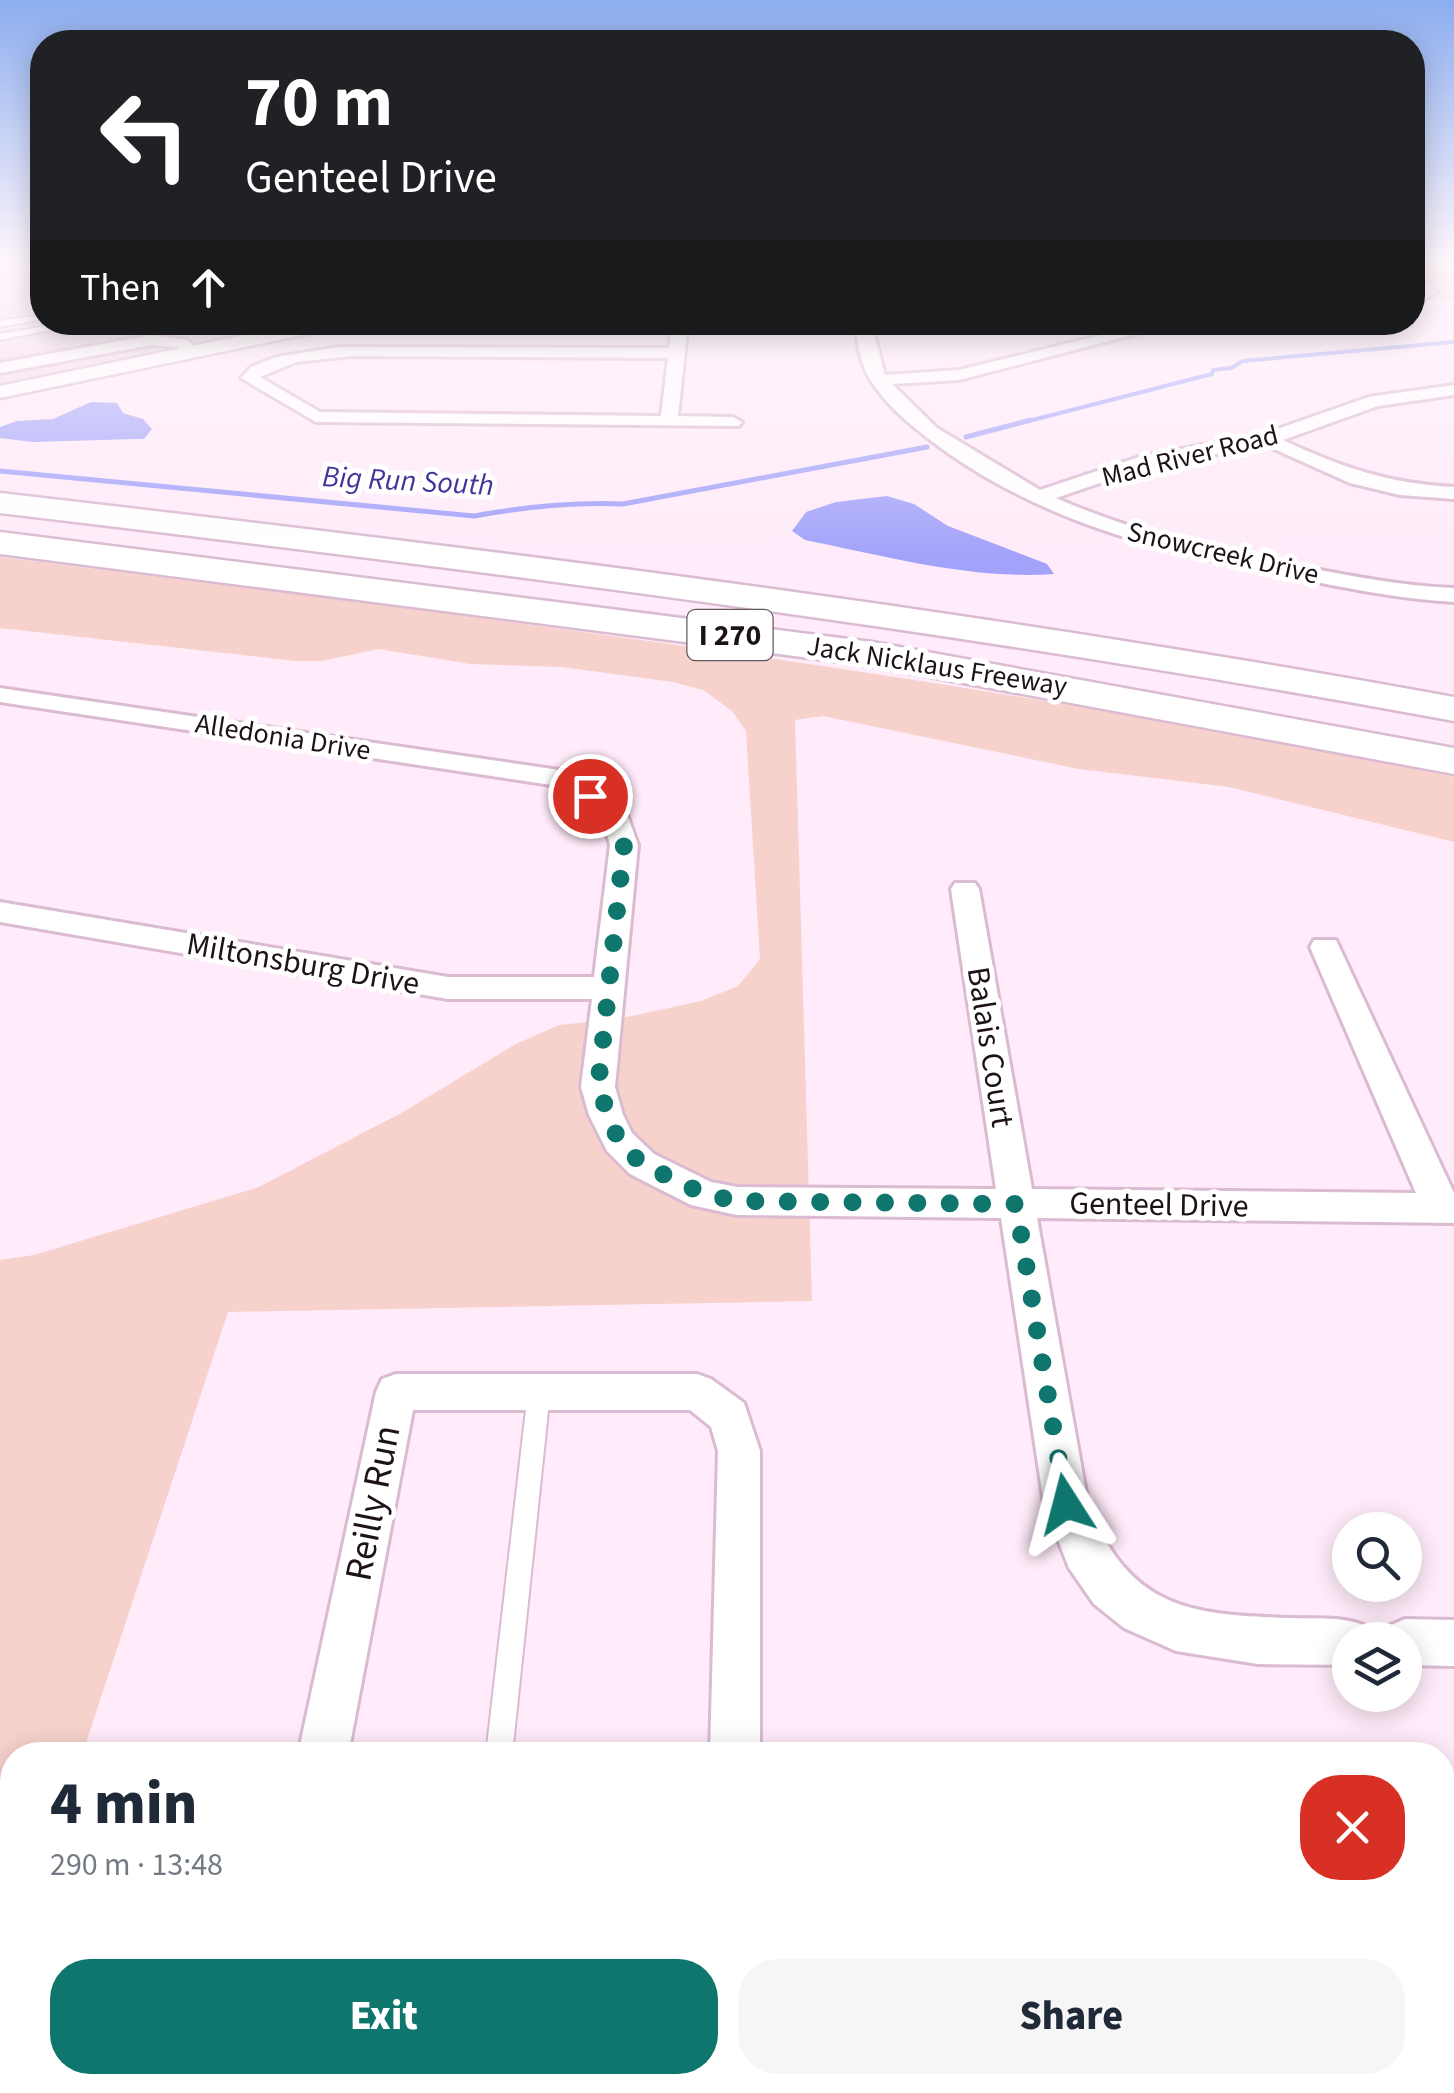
<!DOCTYPE html>
<meta charset="utf-8">
<style>
body{margin:0;font-family:"Source Sans 3",sans-serif;background:#f6f6f7;color:#1f2937;height:100vh;display:flex;flex-direction:column;font-size:38px;white-space:nowrap}
*{box-sizing:border-box;margin:0}
p{font-size:32px;color:#747a83}
.icon{flex:none;width:55px;height:55px;fill:none;stroke:currentColor;stroke-width:2;stroke-linecap:round;stroke-linejoin:round}
.map{position:relative;flex:1;overflow:hidden}
.side{position:absolute;left:0px;top:1742px;width:1455px;height:352px;display:flex;flex-direction:column;background:#fff;border-radius:40px 40px 0 0;box-shadow:0 5px 25px #0003}
.side>*{flex:none}
.banner{position:absolute;left:30px;top:30px;width:1395px;height:305px;border-radius:40px;box-shadow:0 5px 25px #0003;background:#202124;color:#fff;overflow:hidden}
.buttons{position:absolute;left:1332px;top:1512px;display:grid;gap:20px}
.buttons a{display:grid;place-items:center;width:90px;height:90px;border-radius:50%;background:#fff;box-shadow:0 5px 25px #0003;font-size:50px}
.pin{position:absolute;display:grid;place-items:center;width:85px;height:85px;color:#fff;margin:-42px;border:5px solid #fff;border-radius:50%;box-shadow:0 2px 10px #0007}
.me{position:absolute;width:110px;margin:-55px;rotate:351deg;stroke-linejoin:round;filter:drop-shadow(0 0 8px #0008)}
.turn{display:flex;align-items:center;gap:35px;height:210px;padding:0 50px;font-size:45px}
.turn .icon{width:130px;height:130px;stroke-width:2.5}
.turn b{display:block;font-size:70px;line-height:85px}
.then{display:flex;align-items:center;height:95px;padding:0 50px;background:#0003;gap:20px;font-size:38px}
.round{display:grid;place-items:center;flex:none;width:105px;height:105px;border-radius:40px;background:#f6f6f7}
.summary{display:flex;align-items:center;justify-content:space-between;height:170px;padding:0 50px}
h1{font-size:60px;font-weight:800;line-height:75px}
.button{display:flex;gap:20px;margin-top:auto;padding:20px 50px}
.button a{flex:1;height:115px;border-radius:40px;background:#0f766e;color:#fff;font-size:40px;font-weight:800;line-height:115px;text-align:center}
.button a+a{background:#f6f6f7;color:#1f2937}
.map>svg:first-child{display:block}
.built{fill:#f1daea}
.green{fill:#f7d2cc}
.water{fill:#a2a2fa}
.lines{fill:none;stroke-linecap:round;stroke-linejoin:round}
.stream-far1{stroke:#a2a2fa;stroke-width:4}
.stream{stroke:#a2a2fa;stroke-width:5}
.service-casing{stroke:#dbbbd2;stroke-width:4}
.minor-casing{stroke:#dbbbd2;stroke-width:6}
.tertiary-casing{stroke:#dbbbd2;stroke-width:5}
.motorway-casing{stroke:#dbbbd2;stroke-width:5}
.path{stroke:#9e8d99;stroke-width:2.5;stroke-dasharray:1 4;stroke-linecap:butt}
.service{fill:#fff;fill-rule:evenodd}
.minor{fill:#fff;fill-rule:evenodd}
.tertiary{fill:#fff;fill-rule:evenodd}
.motorway{fill:#fff;fill-rule:evenodd}
.route{stroke:#0f766e;stroke-width:18;stroke-dasharray:0 32.4}
.labels{text-anchor:middle;dominant-baseline:central;stroke-width:10;stroke-linejoin:round;paint-order:stroke}
.far-street-label{font-size:28px;fill:#1d111a;stroke:#fff}
.far-water-label{font-size:30px;font-style:italic;fill:#423499;stroke:#fff}
.shield{fill:#fff;stroke:#61585f;stroke-width:2.5}
.shield-label{font-size:30px;font-weight:bold;fill:#1d111a}
.street-label{font-size:32px;fill:#1d111a;stroke:#fff}
.near-street-label{font-size:38px;fill:#1d111a;stroke:#fff}
</style>
<div class="map">
<svg width="1454" height="2093" viewBox="0 0 1454 2093">
<rect width="100%" height="100%" fill="#ffebf9"/>
<path class="built" d="M0,264H42V322L303,323L0,385Z"/>
<path class="green" d="M1413,267H1454V301L1426,297L1413,276Z
M0,557C487,618 973,677 1454,777V842L1229,787L1079,769L823,716L795,720L812,1301L228,1312L82,1755H12V1964L0,2002V1260L34,1255L259,1187L403,1112L516,1044L559,1025L618,1019L701,1001L738,986L760,959L746,731L732,711L703,690L673,682L562,667L470,664L379,649L321,661H296L0,628Z
M1443,1978H1454V2093H815L814,2082H1442Z"/>
<path class="water" d="M91,402L117,403L123,413L143,419L152,429L144,439H136L33,442L0,438V427L17,421L53,419Z
M887,496L914,504L948,526L1047,564L1054,574C972,580 885,556 805,540L792,531L806,512L836,502Z"/>
<g class="lines">
<path class="stream-far1" d="M1021,423L1212,374L1213,370L1231,368L1243,361L1454,342"/>
<path class="stream" d="M966,437L1031,420
M0,471L474,516C523,507 573,502 623,504L927,447"/>
<defs>
<path id="service" d="M5,264H13L0,274V268Z
M42,315V319L0,327V321Z
M68,322H89L0,340V334Z
M539,1382L547,1385L550,1392L512,1755H486L528,1392L531,1385Z"/>
<path id="minor" d="M1412,268L1437,292L1412,305V295L1421,291L1412,281Z
M672,322H688L678,416L733,417L742,422L739,426L316,422L241,378L251,367L276,357L340,347L669,348ZM352,356L668,358L661,416L320,412L260,377L296,362Z
M855,322H871L885,375L959,370L1154,322H1182L959,380L892,384L937,428L1040,490L1139,457L1263,434L1369,397L1454,385V395L1378,406L1283,440C1340,467 1390,484 1454,487V499L1400,495L1350,483L1265,445L1150,466L1056,498C1133,532 1211,549 1293,565C1347,575 1400,586 1454,588V602C1398,599 1343,587 1289,577C1168,553 1051,525 948,453C920,433 890,410 871,381C860,364 857,342 855,322Z
M151,335L188,340L199,353L191,358L177,347L151,345L0,373V363Z
M0,688L566,771L624,806L638,845L615,1087L623,1115L632,1133L654,1154L711,1182L737,1187L996,1189L951,889L955,883H975L979,889L1032,1189L1416,1193L1310,947L1314,940H1336L1454,1193V1223L1037,1218L1088,1504C1129,1608 1188,1615 1291,1618C1317,1619 1342,1616 1366,1626L1372,1640H1350V1665L1258,1664L1176,1651L1124,1628L1094,1604L1069,1568L1044,1504L1001,1218L737,1215L691,1205L630,1174L607,1151L589,1115L581,1087L592,999H448L0,922V902L448,977H594L610,845L602,816L558,786L0,702Z
M396,1374H697L711,1379L744,1403L760,1451V1755H710L718,1451L711,1427L690,1410H413L348,1755H298L376,1392L382,1379Z
M1405,1619L1454,1620V1666L1405,1665V1640H1383L1389,1626Z
M229,2082H285L284,2093H226Z"/>
<path id="tertiary" d="M306,322H345L336,328L0,398V386Z"/>
<path id="motorway" d="M0,493C487,549 972,609 1454,697V721C972,632 487,571 0,513Z
M0,532L872,642L1454,748V774L872,666L0,554Z"/>
</defs>
<use href="#service" class="service-casing"/>
<use href="#minor" class="minor-casing"/>
<use href="#tertiary" class="tertiary-casing"/>
<use href="#motorway" class="motorway-casing"/>
<path class="path" d="M416,324L604,326"/>
<use href="#service" class="service"/>
<use href="#minor" class="minor"/>
<use href="#tertiary" class="tertiary"/>
<use href="#motorway" class="motorway"/>
</g>
<linearGradient id="sky" x2="0" y2="1"><stop stop-color="#8cadef"/><stop offset="0.47" stop-color="#fff6fc"/><stop offset="1" stop-color="#fff6fc" stop-opacity="0"/></linearGradient>
<rect width="1454" height="557" fill="url(#sky)"/>
<g class="lines">
<path class="route" d="M590,796L614,812L624,845L598,1087L619,1142L642,1164L704,1194L736,1201L1016,1204L1066,1504"/>
</g>
<g class="labels">
<g class="far-street-label">
<text transform="translate(1190 456) rotate(-14)">Mad River Road</text>
<text transform="translate(1223 553) rotate(13)">Snowcreek Drive</text>
<text transform="translate(937 666) rotate(9)">Jack Nicklaus Freeway</text>
<text transform="translate(283 737) rotate(9)">Alledonia Drive</text>
</g>
<g class="far-water-label">
<text transform="translate(408 481) rotate(3)">Big Run South</text>
</g>
<rect class="shield" x="687.5" y="610" width="85" height="50" rx="8"/>
<g class="shield-label">
<text x="730" y="635">I 270</text>
</g>
<g class="street-label">
<text transform="translate(303 964) rotate(10)">Miltonsburg Drive</text>
<text transform="translate(990 1047) rotate(81)">Balais Court</text>
<text transform="translate(1159 1205) rotate(1)">Genteel Drive</text>
</g>
<g class="near-street-label">
<text transform="translate(373 1503) rotate(-79)">Reilly Run</text>
</g>
</g>
</svg>
<div class="buttons">
<a><svg class="icon" aria-label="search" viewBox="0 0 24 24"><circle cx="10" cy="10" r="6"/><path d="M15 15l6 6"/></svg></a>
<a><svg class="icon" aria-label="layers" viewBox="0 0 24 24"><path d="M12 4l9 5-9 5-9-5zM3 14l9 5 9-5"/></svg></a>
</div>
<div class="pin" style="left:590px;top:796px;background:#d93025"><svg class="icon" aria-label="arrive" viewBox="0 0 24 24"><path d="M6 21V4h12l-3 4 3 4H6"/></svg></div>
<svg class="me" style="left:1066px;top:1504px" viewBox="-20 -20 40 40"><path d="M0-17L14 15 0 8-14 15z" fill="#0f766e" stroke="#fff" stroke-width="4"/></svg>
<div class="banner">
<div class="turn"><svg class="icon" aria-label="left" viewBox="0 0 24 24"><path d="M17 20v-9H6M10 6l-5 5 5 5"/></svg><div><b>70 m</b>Genteel Drive</div></div>
<div class="then">Then<svg class="icon" aria-label="ahead" viewBox="0 0 24 24"><path d="M12 20V5M6 11l6-6 6 6"/></svg></div>
</div>
<section class="side">
<div class="summary"><div><h1>4 min</h1><p>290 m · 13:48</p></div><a class="round" style="background:#d93025;color:#fff"><svg class="icon" aria-label="close" viewBox="0 0 24 24"><path d="M6 6l12 12M18 6L6 18"/></svg></a></div>
<div class="button"><a>Exit</a><a>Share</a></div>
</section>
</div>
